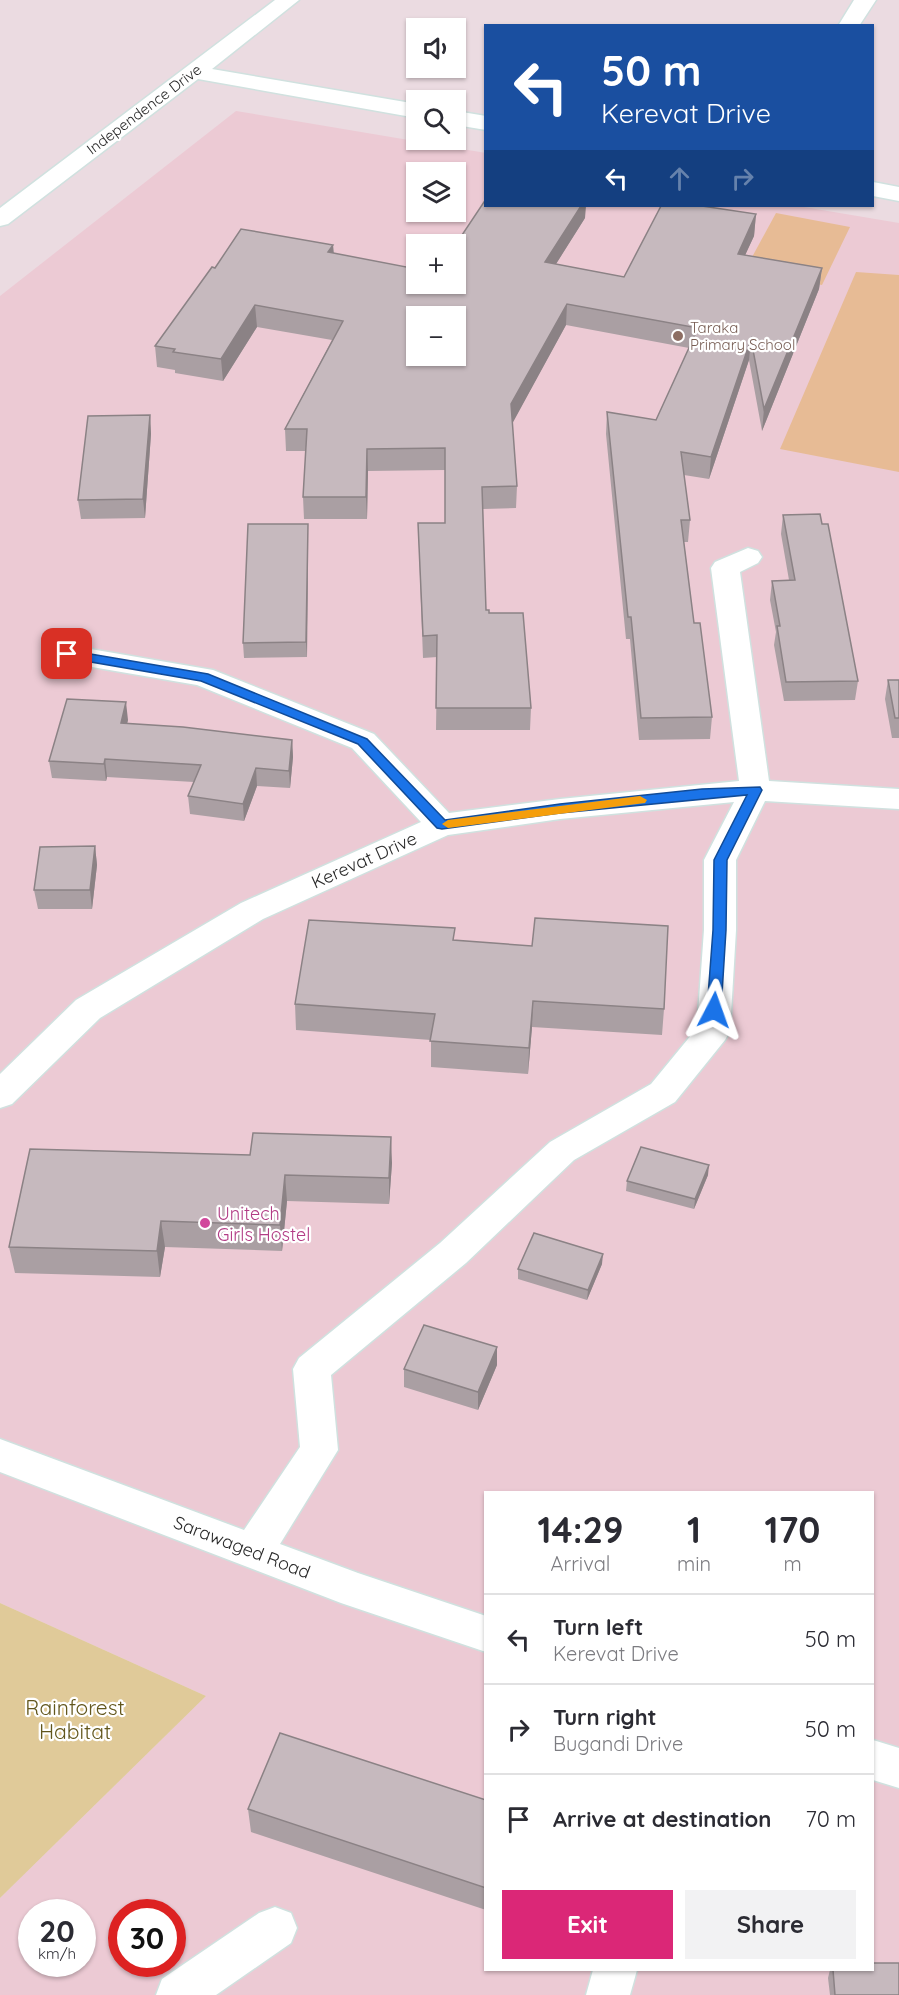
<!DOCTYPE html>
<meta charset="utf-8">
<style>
body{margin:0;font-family:Quicksand,sans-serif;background:#f2f2f3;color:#2b2b33;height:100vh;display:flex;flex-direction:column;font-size:22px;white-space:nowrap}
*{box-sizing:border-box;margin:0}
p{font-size:20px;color:#7c7c81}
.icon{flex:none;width:33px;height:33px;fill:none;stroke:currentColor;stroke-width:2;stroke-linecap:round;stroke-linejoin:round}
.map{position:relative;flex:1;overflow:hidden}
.sheet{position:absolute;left:484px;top:1491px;width:390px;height:480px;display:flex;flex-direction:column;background:#fff;border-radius:0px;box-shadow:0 2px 4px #0004}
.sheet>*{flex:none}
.banner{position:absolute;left:484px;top:24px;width:390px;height:183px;border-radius:0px;box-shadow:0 2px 4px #0004;background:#1a4fa0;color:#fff;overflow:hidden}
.fabs{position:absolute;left:406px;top:18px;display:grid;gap:12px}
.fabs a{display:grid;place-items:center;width:60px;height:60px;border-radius:0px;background:#fff;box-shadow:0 2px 4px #0004;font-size:30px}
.speed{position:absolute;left:18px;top:1899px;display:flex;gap:12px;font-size:30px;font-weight:700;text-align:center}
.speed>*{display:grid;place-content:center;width:78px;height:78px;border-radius:50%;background:#fff;box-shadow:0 2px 4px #0004;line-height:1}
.speed small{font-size:15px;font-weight:400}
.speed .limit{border:9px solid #d22;background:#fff;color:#111}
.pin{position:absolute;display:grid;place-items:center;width:51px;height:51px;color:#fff;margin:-26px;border-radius:12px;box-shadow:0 3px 9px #0006}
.me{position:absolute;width:66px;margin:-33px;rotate:4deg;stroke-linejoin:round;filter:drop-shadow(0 0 4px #0008)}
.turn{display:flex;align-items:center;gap:21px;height:126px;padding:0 18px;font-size:27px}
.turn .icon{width:78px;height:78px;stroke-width:2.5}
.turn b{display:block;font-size:42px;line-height:51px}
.lanes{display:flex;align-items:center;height:57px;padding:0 18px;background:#0003;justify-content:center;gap:30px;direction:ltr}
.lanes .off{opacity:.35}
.eta{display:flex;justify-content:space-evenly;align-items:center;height:102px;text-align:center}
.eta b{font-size:36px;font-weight:800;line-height:42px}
.cta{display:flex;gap:12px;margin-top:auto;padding:12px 18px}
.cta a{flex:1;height:69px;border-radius:0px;background:#db2777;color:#fff;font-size:24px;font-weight:800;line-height:69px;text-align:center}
.cta a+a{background:#f2f2f3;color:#2b2b33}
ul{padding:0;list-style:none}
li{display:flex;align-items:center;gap:18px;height:90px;padding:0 18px;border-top:2px solid #e1e1e2}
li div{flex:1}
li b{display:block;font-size:22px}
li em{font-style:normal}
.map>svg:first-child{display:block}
.education{fill:#eccad4;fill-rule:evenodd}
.green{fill:#e0ca99}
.pitch{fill:#e7bb95}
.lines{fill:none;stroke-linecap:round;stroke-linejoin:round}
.street-casing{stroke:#d0e1df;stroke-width:3}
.secondary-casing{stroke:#d0e1df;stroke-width:3}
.street{fill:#fff;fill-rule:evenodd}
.secondary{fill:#fff;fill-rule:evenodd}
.wall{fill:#aa9fa3}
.shaded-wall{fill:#8b8285}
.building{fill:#c6b9be;stroke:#8b8285;stroke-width:1.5;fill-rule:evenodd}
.route{fill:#1a73e8;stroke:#114b97;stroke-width:1.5}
.slow{fill:#f59e0b}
.education-dot{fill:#8d6e63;stroke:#fff;stroke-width:2}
.hotel-dot{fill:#d1479c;stroke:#fff;stroke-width:2}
.labels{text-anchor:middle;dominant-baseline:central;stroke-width:4.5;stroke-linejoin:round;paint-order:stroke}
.far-street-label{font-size:15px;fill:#292929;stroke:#fff}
.far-education-label{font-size:15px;fill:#785e54;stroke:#fff;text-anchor:start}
.street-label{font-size:18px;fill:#292929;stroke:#fff}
.hotel-label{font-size:18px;fill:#b23c85;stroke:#fff;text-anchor:start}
.near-park-label{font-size:21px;fill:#62561c;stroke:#fff}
</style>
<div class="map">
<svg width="899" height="1995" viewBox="0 0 899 1995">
<rect width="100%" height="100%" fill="#ebdbe1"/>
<path class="education" d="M236,111L486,153V206H798L899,223V1995H0V1898L206,1696L0,1603V296ZM417,172H456V212H417ZM417,244H456V284H417ZM417,316H456V356H417ZM486,1492H873V1970H486ZM32,1912H82V1964H32ZM122,1912H172V1964H122Z"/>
<path class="green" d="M0,1603L206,1696L0,1898Z"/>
<path class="pitch" d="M776,213L850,227L822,285L745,270Z
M856,272L899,275V472L780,449Z"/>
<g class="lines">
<defs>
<path id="street" d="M854,0H876L859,26H838Z
M748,548L758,551L762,557L758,563L740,572L769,781L899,789V809L765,801L736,860V930L730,1031L725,1040L675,1102L574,1160L466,1263L331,1375L338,1450L280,1544L358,1573L486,1616V1652L341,1603L0,1472V1439L244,1530L300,1447L293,1369L299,1358L440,1243L550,1142L651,1084L697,1028L704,930V860L734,802L560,819L448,835L263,919L100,1018L12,1104L0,1108V1074L76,1000L241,903L421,822L352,748L197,685L57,661L53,654L57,647L67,645L213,670L374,734L449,813L560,799L739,781L711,568L715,562Z
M873,1740L899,1748V1788L873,1780Z
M275,1907L291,1913L297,1928L291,1943L216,1995H156L162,1979L259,1913Z
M593,1970H637L630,1995H586Z"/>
<path id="secondary" d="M275,0H299L212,69L417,104V118L198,79L8,224L0,226V208Z
M456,111L486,116V130L456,125Z
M873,182L899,187V201L873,196Z"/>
</defs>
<use href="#street" class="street-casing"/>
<use href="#secondary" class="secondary-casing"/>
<use href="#street" class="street"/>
<use href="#secondary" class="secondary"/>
</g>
<path class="wall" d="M756,214L754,236L745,255L822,268L819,289L762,431L749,360L709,479L684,475L690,520L688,542H684L694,623L712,717L710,739L639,740L630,639H626L606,434L607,412L656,420L689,348L566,325L512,423L517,486L516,508L483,509L486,610L489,613L531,708L530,730H436L437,657L423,658L418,523H445V470L368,471L367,519H304L303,497L306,451H286L285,429L332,340L257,327L223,381L175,373V370L157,367L155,346L215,268L333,245L334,253L417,284L585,218L556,264L624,277Z
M150,415L151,434L145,518L81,519L78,500Z
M783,515L822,524L858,681L855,700L784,701L774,645L776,632L770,600L772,581L789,580L781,534Z
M308,539L307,657L244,658L243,643Z
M888,680H899V738H892L885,699Z
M128,720L127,723L292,740L293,757L290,788L257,786L244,821L190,814L188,796L194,782L107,777L106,781L52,778L49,761Z
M95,846L97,865L92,909H38L34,890Z
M455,940L664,1009L662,1035L532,1027L528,1074L431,1067V1040L296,1030L295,1004Z
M30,1149L392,1163L389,1204L287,1201L282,1251L165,1247L160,1277L15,1273L9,1247Z
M708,1175L694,1209L626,1191L627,1181Z
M602,1264L587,1300L518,1279V1269Z
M497,1347V1365L478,1410L404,1387V1369Z
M486,1800V1910L251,1832L248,1809Z
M830,1970H873L899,1995H830L828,1978Z"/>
<path class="shaded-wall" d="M581,206H586L585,218L544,283L545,262Z
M756,214L754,236L736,275L738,254Z
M333,245L334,266L328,252Z
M822,268L819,289L762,431L764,409Z
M567,304L566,325L511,426V404Z
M255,305L257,327L223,381L221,359Z
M751,339L749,360L709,479L711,457Z
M150,415L151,434L145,518L143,499Z
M367,449L368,471L367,519L366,497Z
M308,524V539L307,657L306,642Z
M126,702L128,720L123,740L121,723Z
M292,740L293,757L290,788L289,771Z
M105,759L107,777L106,781L104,764Z
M256,768L257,786L244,821L243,804Z
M95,846L97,865L92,909L90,890Z
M533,1001L532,1027L528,1074L529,1048Z
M391,1137L392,1163L389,1204V1178Z
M709,1165L708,1175L694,1209L695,1199Z
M285,1175L287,1201L282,1251L280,1225Z
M161,1221L165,1247L160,1277L157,1251Z
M603,1254L602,1264L587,1300L588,1290Z
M497,1347V1365L478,1410V1392Z"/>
<path class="building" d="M486,199V206H581L545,262L624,277L661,206H702L756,214L738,254L822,268L764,409L751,339L711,457L681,452L690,520H681L694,623H700L712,717L641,718L631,617H628L607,412L656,420L698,328L567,304L511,404L517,486L482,487L486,610H489V613H523L531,708H436L437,635L423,636L418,523H445V448L367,449L366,497H303L307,429H285L343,321L255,305L221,359L173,352L175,349L155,346L212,267L215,268L241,229L333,245L328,252L417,269V284H456V244ZM417,316H456V356H417Z
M150,415L143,499L78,500L88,416Z
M820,514L822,524H828L858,681L786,682L777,626H780L772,581L795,580L783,515Z
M248,524H308L306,642L243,643Z
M888,680H899V718H895Z
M67,699L126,702L121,723L183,727L292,740L289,771L256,768L243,804L188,796L201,765L105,759L104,764L49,761Z
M95,846L90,890H34L40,847Z
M535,918L668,926L664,1009L533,1001L529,1048L430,1041L435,1014L295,1004L309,920L455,928L453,940L532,946Z
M253,1133L391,1137L389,1178L285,1175L280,1225L161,1221L157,1251L9,1247L30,1149L250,1155Z
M641,1147L709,1165L695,1199L627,1181Z
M534,1233L603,1254L588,1290L518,1269Z
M424,1325L497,1347L478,1392L404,1369Z
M280,1733L486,1800V1888L248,1809Z
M873,1963H899V1995H835L833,1970H873Z"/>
<path class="route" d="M67,650L208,674L367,739L445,820L560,804L702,789L760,787L762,790L727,860L726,930L721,1010L714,1015L707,1010L713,930L714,860L747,795L560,813L442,829L437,828L358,744L201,681L62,657L61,654Z"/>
<path class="slow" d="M640,796L647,800L645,803L448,828L442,824L448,820Z"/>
<circle class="education-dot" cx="678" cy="336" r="6"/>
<circle class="hotel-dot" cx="205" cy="1223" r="6"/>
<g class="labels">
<g class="far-street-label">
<text transform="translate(144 109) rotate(-37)">Independence Drive</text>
</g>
<g class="far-education-label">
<text x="690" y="327">Taraka<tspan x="690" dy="17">Primary School</tspan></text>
</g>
<g class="street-label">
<text transform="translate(364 860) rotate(-24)">Kerevat Drive</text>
<text transform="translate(242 1547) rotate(21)">Sarawaged Road</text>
</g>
<g class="hotel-label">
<text x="217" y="1213">Unitech<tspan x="217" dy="21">Girls Hostel</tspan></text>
</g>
<g class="near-park-label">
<text x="75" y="1707">Rainforest<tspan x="75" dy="24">Habitat</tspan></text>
</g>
</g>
</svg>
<div class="fabs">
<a><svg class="icon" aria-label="sound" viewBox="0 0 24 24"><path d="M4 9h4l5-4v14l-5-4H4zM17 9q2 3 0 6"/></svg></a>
<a><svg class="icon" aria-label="search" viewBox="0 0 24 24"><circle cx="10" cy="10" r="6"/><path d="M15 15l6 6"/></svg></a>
<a><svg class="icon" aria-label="layers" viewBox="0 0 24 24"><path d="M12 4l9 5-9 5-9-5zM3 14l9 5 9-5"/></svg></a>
<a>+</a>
<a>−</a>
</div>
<div class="speed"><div>20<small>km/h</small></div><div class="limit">30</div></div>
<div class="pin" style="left:67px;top:654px;background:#d93025"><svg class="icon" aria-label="arrive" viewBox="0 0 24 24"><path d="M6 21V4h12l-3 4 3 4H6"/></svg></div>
<svg class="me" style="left:714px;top:1010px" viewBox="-20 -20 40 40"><path d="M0-17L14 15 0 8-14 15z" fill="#1a73e8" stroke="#fff" stroke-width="4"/></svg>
<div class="banner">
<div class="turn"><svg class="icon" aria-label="left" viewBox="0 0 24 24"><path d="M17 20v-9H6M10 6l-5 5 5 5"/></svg><div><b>50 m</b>Kerevat Drive</div></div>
<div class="lanes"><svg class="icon" aria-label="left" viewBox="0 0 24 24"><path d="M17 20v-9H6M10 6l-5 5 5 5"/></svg><svg class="icon off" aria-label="ahead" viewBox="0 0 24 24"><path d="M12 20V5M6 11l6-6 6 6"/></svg><svg class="icon off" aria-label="right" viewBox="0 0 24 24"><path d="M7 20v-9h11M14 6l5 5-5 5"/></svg></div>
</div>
<section class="sheet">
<div class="eta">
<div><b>14:29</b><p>Arrival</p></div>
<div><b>1</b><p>min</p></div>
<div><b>170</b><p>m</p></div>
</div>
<ul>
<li><svg class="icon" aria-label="left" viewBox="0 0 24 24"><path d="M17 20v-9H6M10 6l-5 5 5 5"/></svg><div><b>Turn left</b><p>Kerevat Drive</p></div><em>50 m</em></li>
<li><svg class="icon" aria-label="right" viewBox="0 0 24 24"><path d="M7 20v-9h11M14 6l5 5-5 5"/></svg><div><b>Turn right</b><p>Bugandi Drive</p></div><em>50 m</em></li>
<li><svg class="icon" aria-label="arrive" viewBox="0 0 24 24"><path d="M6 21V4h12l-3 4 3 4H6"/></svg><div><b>Arrive at destination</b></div><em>70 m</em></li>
</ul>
<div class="cta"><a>Exit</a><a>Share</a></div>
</section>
</div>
